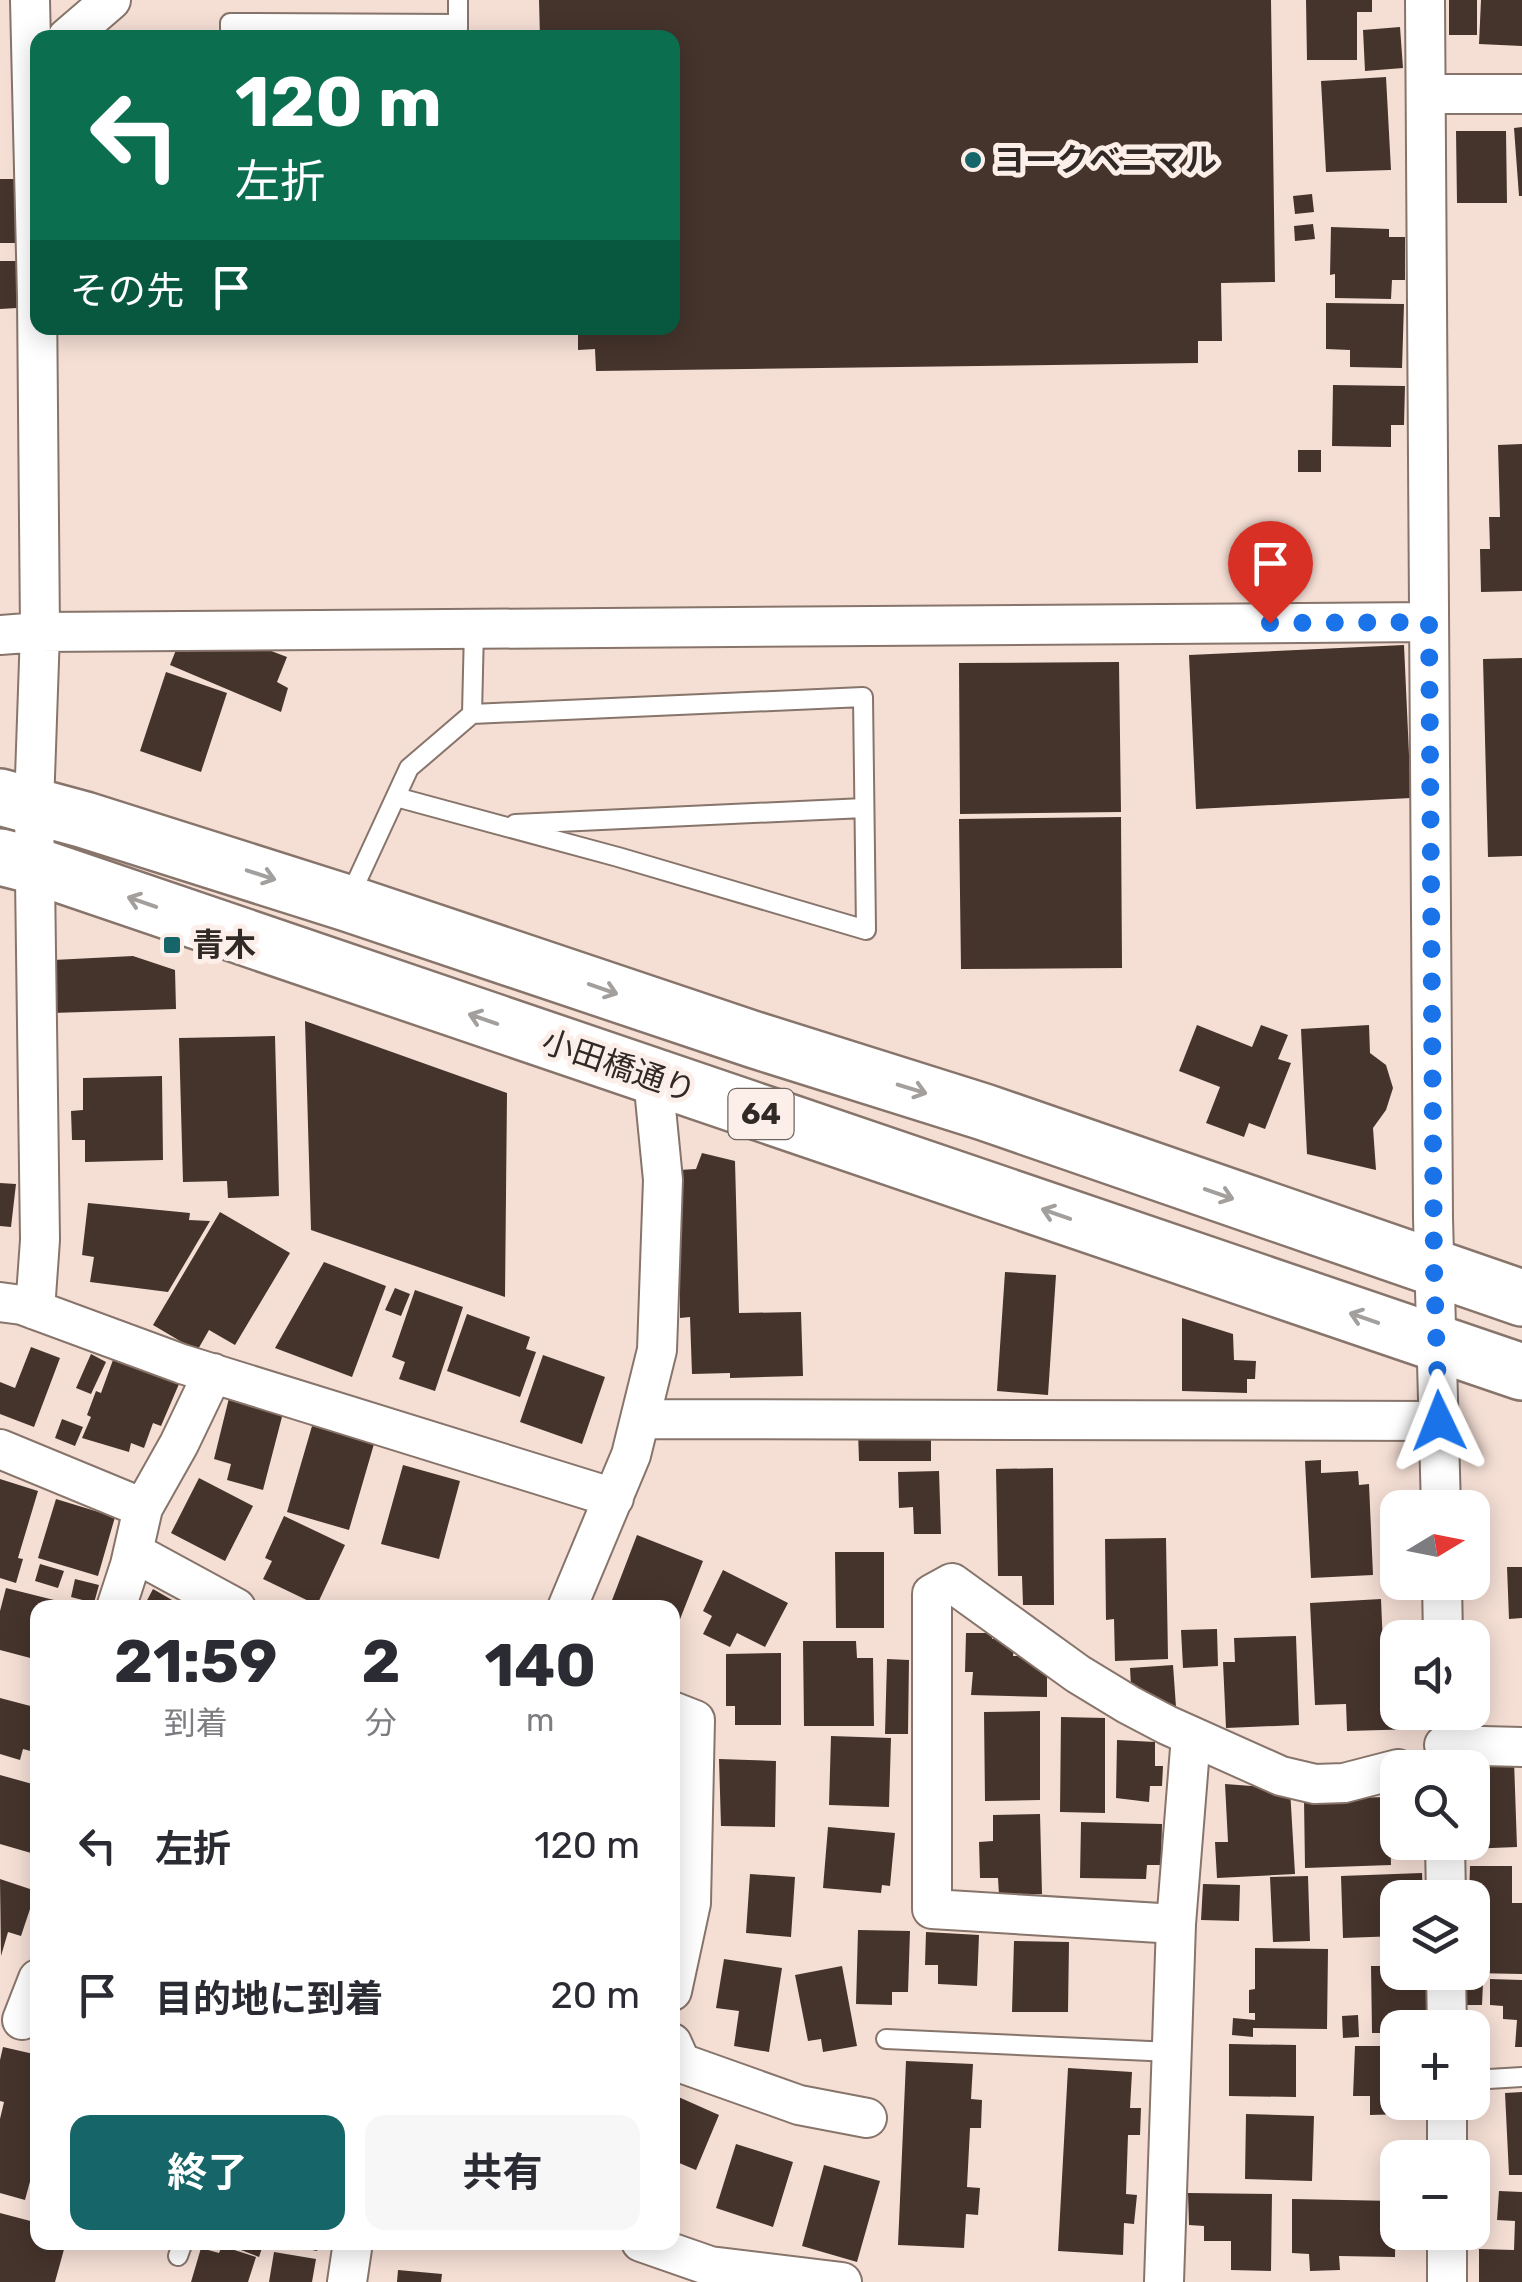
<!DOCTYPE html>
<html lang="ja">
<meta charset="utf-8">
<style>
body{margin:0;font-family:Rubik,"Noto Sans JP",sans-serif;background:#f7f7f7;color:#2b2b33;height:100vh;display:flex;flex-direction:column;font-size:38px;white-space:nowrap}
*{box-sizing:border-box;margin:0}
p{font-size:32px;color:#7c7c81}
.icon{flex:none;width:55px;height:55px;fill:none;stroke:currentColor;stroke-width:2;stroke-linecap:round;stroke-linejoin:round}
.map{position:relative;flex:1;overflow:hidden}
.details{position:absolute;left:30px;top:1600px;width:650px;height:650px;display:flex;flex-direction:column;background:#fff;border-radius:20px;box-shadow:0 5px 25px #0003}
.details>*{flex:none}
.banner{position:absolute;left:30px;top:30px;width:650px;height:305px;border-radius:20px;box-shadow:0 5px 25px #0003;background:#0b6e4f;color:#fff;overflow:hidden}
.needle{width:65px;rotate:80deg}
.tools{position:absolute;left:1380px;top:1490px;display:grid;gap:20px}
.tools a{display:grid;place-items:center;width:110px;height:110px;border-radius:20px;background:#fff;box-shadow:0 5px 25px #0003;font-size:50px}
.pin{position:absolute;display:grid;place-items:center;width:85px;height:85px;color:#fff;margin:-102px -42px;border-radius:50% 50% 50% 0;rotate:-45deg;box-shadow:0 0 10px #0007}
.pin .icon{rotate:45deg}
.me{position:absolute;width:110px;margin:-55px;rotate:358deg;stroke-linejoin:round;filter:drop-shadow(0 0 8px #0008)}
.turn{display:flex;align-items:center;gap:35px;height:210px;padding:0 40px;font-size:45px}
.turn .icon{width:130px;height:130px;stroke-width:2.5}
.turn b{display:block;font-size:70px;line-height:85px}
.then{display:flex;align-items:center;height:95px;padding:0 40px;background:#0003;gap:20px;font-size:38px}
.eta{display:flex;justify-content:space-evenly;align-items:center;height:170px;text-align:center}
.eta b{font-size:60px;font-weight:700;line-height:70px}
.action{display:flex;gap:20px;margin-top:auto;padding:20px 40px}
.action a{flex:1;height:115px;border-radius:20px;background:#156569;color:#fff;font-size:40px;font-weight:700;line-height:115px;text-align:center}
.action a+a{background:#f7f7f7;color:#2b2b33}
ul{padding:0;list-style:none}
li{display:flex;align-items:center;gap:30px;height:150px;padding:0 40px}
li div{flex:1}
li b{display:block;font-size:38px}
li em{font-style:normal}
.map>svg:first-child{display:block}
.building{fill:#45342c}
.lines{fill:none;stroke-linecap:round;stroke-linejoin:round}
.service-casing{stroke:#87746a;stroke-width:22}
.minor-casing{stroke:#87746a;stroke-width:42}
.primary-casing{stroke:#87746a;stroke-width:60}
.service{stroke:#fff;stroke-width:18}
.minor{stroke:#fff;stroke-width:38}
.primary{stroke:#fff;stroke-width:55}
.oneway{stroke:#a29f9d}
.route{stroke:#1a73e8;stroke-width:18;stroke-dasharray:0 32.4}
.poi-dot{fill:#156569;stroke:#fceee8;stroke-width:4}
.labels{text-anchor:middle;dominant-baseline:central;stroke-width:10;stroke-linejoin:round;paint-order:stroke}
.shield{fill:#fceee8;stroke:#6e6460;stroke-width:2.5}
.shield-label{font-size:30px;font-weight:bold;fill:#312925}
.poi-label{font-size:32px;font-weight:bold;fill:#312925;stroke:#fceee8;text-anchor:start}
.street-label{font-size:32px;fill:#312925;stroke:#fceee8}
</style>
<div class="map">
<svg width="1522" height="2282" viewBox="0 0 1522 2282">
<rect width="100%" height="100%" fill="#f5dfd5"/>
<path class="building" d="M539,0H1271L1275,282L1221,283L1222,341H1198V363L596,371L595,349L578,350V328H672V38H540Z
M1306,0H1372V12H1357V60H1307Z
M1449,0H1477V35H1449Z
M1481,0H1522V46L1479,44Z
M1400,27L1403,68L1365,71L1363,30Z
M1386,77L1391,170L1326,172L1321,81Z
M1522,127V196H1519L1514,128Z
M1456,131H1506L1507,203H1457Z
M0,179H16L15,243H0Z
M1312,194L1314,212L1295,214L1293,196Z
M1313,224L1315,239L1295,241L1294,226Z
M1331,227L1389,229V237H1405V280H1392L1391,299L1335,298V274L1330,275Z
M0,261H16L17,308L0,309Z
M1326,303L1404,304L1402,368L1350,367V350L1326,349Z
M1333,385L1405,386L1404,425H1391V447L1332,446Z
M1522,444V591L1481,592L1480,549H1490L1489,517H1500L1498,445Z
M1298,450H1321V472H1298Z
M178,645L258,646L287,657L277,682L288,688L281,712L170,665Z
M1404,645L1411,798L1196,809L1189,655Z
M1522,658V856L1488,857L1483,659Z
M1119,662L1121,812L960,814L959,663Z
M166,672L227,693L201,772L140,751Z
M1121,817L1122,968L961,969L959,819Z
M133,956L175,970L176,1009L52,1013L53,960Z
M305,1021L507,1093L505,1297L311,1230Z
M1197,1025L1252,1047L1261,1025L1288,1035L1278,1059L1291,1063L1265,1129L1249,1123L1244,1137L1206,1123L1220,1087L1179,1071Z
M1369,1025L1370,1053L1386,1065L1393,1088L1386,1110L1373,1128L1376,1170L1307,1154L1301,1029Z
M275,1036L279,1196L228,1198L227,1181L183,1182L179,1038Z
M162,1076L163,1160L85,1162V1140H72L71,1111L83,1110V1078Z
M702,1153L735,1161L739,1313L801,1312L803,1376L730,1378V1373L692,1374L690,1317L680,1318L679,1170L696,1169Z
M0,1183L16,1184L11,1227L0,1226Z
M88,1203L190,1213L189,1220L210,1221L168,1292L90,1282L94,1257L82,1255Z
M220,1212L290,1253L235,1345L209,1330L197,1351L153,1325Z
M324,1262L386,1286L352,1377L275,1348Z
M1005,1272L1056,1275L1048,1395L997,1391Z
M395,1288L410,1294L401,1316L385,1310Z
M415,1290L463,1307L435,1391L399,1379L405,1362L392,1357Z
M467,1314L530,1337L526,1349L536,1352L520,1397L447,1371Z
M1182,1318L1233,1334L1234,1360L1256,1361L1255,1379H1247V1393L1182,1391Z
M31,1347L60,1358L34,1427L0,1414V1382L15,1388Z
M91,1354L106,1362L91,1394L76,1388Z
M543,1355L605,1377L582,1444L520,1422Z
M113,1360L179,1384L161,1426L153,1423L144,1448L131,1443L129,1452L82,1438L91,1417L87,1415L96,1391L101,1393Z
M229,1398L283,1413L263,1490L227,1480L231,1464L214,1459Z
M62,1419L83,1427L75,1446L55,1438Z
M312,1426L374,1444L349,1530L287,1512Z
M931,1430V1461H859L858,1431Z
M1321,1460V1473L1358,1471L1359,1485L1369,1484L1373,1575L1311,1578L1305,1461Z
M403,1465L460,1481L439,1559L381,1544Z
M1053,1468L1054,1605H1023L1022,1576H998L996,1469Z
M939,1471L941,1534H914L913,1507L899,1508L898,1472Z
M199,1478L253,1506L225,1561L171,1533Z
M0,1479L38,1491L18,1558L23,1559L16,1583L0,1578Z
M56,1499L115,1517L98,1576L38,1558Z
M284,1516L345,1545L317,1605L263,1579L272,1561L265,1558Z
M637,1535L703,1561L673,1637L672,1608H609Z
M1166,1538L1168,1659L1115,1661L1114,1619L1106,1620L1105,1539Z
M835,1552H884V1628H836Z
M40,1564L64,1571L58,1588L35,1581Z
M1507,1567H1522V1618L1509,1619Z
M723,1570L788,1603L765,1647L737,1633L730,1647L703,1634L712,1616L703,1611Z
M75,1579L99,1585L94,1603L71,1597Z
M6,1588L78,1606L38,1608V1660L0,1650V1611Z
M153,1589L186,1608H143Z
M1381,1599L1383,1647H1398V1712H1417L1418,1729L1347,1731L1346,1704L1315,1705L1310,1603Z
M1217,1629L1218,1666L1183,1668L1181,1630Z
M966,1633H993L992,1639L999,1638L1014,1649L1013,1656H1024L1047,1674V1697L971,1695L973,1672H965Z
M1296,1636L1299,1725L1226,1728L1223,1662H1235L1234,1638Z
M803,1641H856L857,1658H873L874,1726H804Z
M781,1653V1725H735V1706H726V1654Z
M887,1659L909,1660L908,1734H885Z
M1173,1665L1176,1707L1131,1686L1130,1668Z
M0,1698L38,1708V1753L23,1749L20,1760L0,1754Z
M1040,1711V1800L985,1801L984,1712Z
M1061,1717L1105,1718V1813L1060,1812Z
M831,1736L891,1738L889,1807L829,1805Z
M1117,1740L1155,1742V1766H1163L1162,1786H1150L1149,1802L1116,1798Z
M719,1759L776,1761L775,1827L721,1826Z
M1514,1760L1517,1847L1467,1849L1466,1842H1472V1768H1468V1762Z
M0,1775L36,1785L34,1791L38,1792V1855L0,1844Z
M1225,1784L1290,1789L1295,1874L1217,1878L1215,1842H1228Z
M1389,1797L1391,1865L1305,1868L1304,1799Z
M1040,1814L1042,1894L999,1895L998,1878H980L979,1842L993,1841V1815Z
M1081,1822L1162,1824L1161,1865H1147L1146,1879L1080,1878Z
M828,1827L895,1833L890,1886L882,1885L881,1893L823,1888Z
M1470,1866H1512V1903H1522V1974L1472,1973V1898H1469Z
M1422,1873L1423,1898H1398V1936L1343,1938L1341,1876Z
M750,1874L795,1877L791,1937L746,1933Z
M1308,1876L1310,1941L1273,1942L1270,1877Z
M0,1879L36,1891L21,1936L8,1932L1,1956Z
M1203,1884L1240,1885L1239,1921L1201,1920Z
M858,1930L910,1931L908,1992H892V2005L856,2004Z
M926,1932L979,1935L977,1986L938,1984V1965H925Z
M1014,1941L1069,1942L1068,2012H1012Z
M1255,1948L1328,1949L1327,2029L1253,2028V2037L1232,2035L1233,2018L1255,2020V2013H1249V1990L1255,1989Z
M724,1959L782,1968L769,2052L734,2046L739,2011L716,2008Z
M842,1966L857,2046L823,2052L821,2039L808,2041L795,1975Z
M1371,1966H1398V1972H1426V2028H1398V2033H1372Z
M1490,1979L1522,1980V2047H1515L1517,2020L1503,2019V2006L1490,2005Z
M1465,1982L1483,1983L1482,2005H1465Z
M1358,2015L1359,2037L1343,2038L1342,2016Z
M1229,2044L1296,2045V2097L1229,2096Z
M1355,2046H1398V2102H1405L1406,2114L1370,2115V2096H1353Z
M3,2047L38,2055V2152L25,2200L0,2193V2119L4,2102L0,2101V2060Z
M906,2061L973,2064L971,2099L982,2100L981,2128H970L967,2187L980,2188L978,2215L966,2214L964,2248L898,2245Z
M1068,2068L1132,2072L1130,2108H1141L1140,2135H1128L1126,2194L1137,2195L1134,2224L1124,2223L1123,2255L1058,2251Z
M1522,2092V2175H1509L1505,2093Z
M674,2095L719,2115L696,2170L672,2160Z
M1246,2114L1314,2116L1312,2181L1245,2179Z
M736,2144L793,2162L773,2227L716,2208Z
M824,2165L880,2181L857,2262L802,2246Z
M1499,2191L1522,2192V2282H1479V2249L1514,2250L1515,2221L1497,2220Z
M1188,2193L1272,2194L1271,2271L1231,2270V2241H1204V2226L1189,2225Z
M1292,2199L1396,2201L1395,2257L1339,2256L1340,2270L1310,2271L1309,2254L1292,2253Z
M0,2213L38,2223V2242H66L55,2282H0Z
M220,2242H264L259,2257Z
M284,2242H319L317,2251L284,2244Z
M222,2246L256,2257L248,2282H191L201,2248L219,2253Z
M274,2252L316,2259L312,2282H269Z
M398,2270L442,2274L441,2282H397Z"/>
<g class="lines">
<defs>
<path id="service" d="M458,0V38
M230,38V23L458,24
M472,714L474,629
M515,824L864,808
M349,898L409,768L472,714L863,697L866,930L618,857L396,797
M886,2039L1172,2052
M1472,2080L1522,2077
M178,2256L183,2242"/>
<path id="minor" d="M30,0L37,297L40,632L34,806L40,1240L35,1310
M1425,0L1433,1218L1441,1508
M67,38L111,0
M1426,94H1522
M0,635L40,632L1429,622
M0,1302L22,1305L182,1364L614,1498
M640,1419L1439,1421
M0,1449L143,1508
M133,1552L236,1608
M1442,1582L1443,1638
M116,1608L130,1565L143,1508L179,1444L213,1373
M567,1608L631,1455L657,1350L663,1180L653,1078
M672,1711L695,1720L691,1903L672,1991
M1444,1745L1522,1747
M1445,1842L1446,1898
M1176,1924L932,1909V1594L952,1583L1078,1674L1129,1705L1167,1725L1281,1776L1315,1784L1344,1783L1398,1769
M1446,1972L1447,2028
M22,2020L38,1979
M672,2043L681,2063L799,2105L867,2118
M1447,2102V2158
M1447,2232V2282
M641,2242L710,2266L842,2282
M347,2282L353,2242
M1164,2282L1176,1924L1191,1736"/>
<path id="primary" d="M0,797L85,820L347,903L755,1040L984,1112L1522,1298
M0,857L36,866L1522,1372"/>
</defs>
<use href="#service" class="service-casing"/>
<use href="#minor" class="minor-casing"/>
<use href="#primary" class="primary-casing"/>
<use href="#service" class="service"/>
<use href="#minor" class="minor"/>
<use href="#primary" class="primary"/>
</g>
<defs><path id="oneway-shaft" d="M-6 0H5M1.5-3L5.5 0L1.5 3" fill="none" stroke-width="1.6" stroke-linecap="round" stroke-linejoin="round" transform="scale(2.5)"/></defs>
<g class="oneway">
<use href="#oneway-shaft" transform="translate(261 875) rotate(18)"/>
<use href="#oneway-shaft" transform="translate(142 902) rotate(-161)"/>
<use href="#oneway-shaft" transform="translate(603 989) rotate(19)"/>
<use href="#oneway-shaft" transform="translate(483 1019) rotate(-161)"/>
<use href="#oneway-shaft" transform="translate(912 1089) rotate(17)"/>
<use href="#oneway-shaft" transform="translate(1219 1194) rotate(19)"/>
<use href="#oneway-shaft" transform="translate(1056 1214) rotate(-161)"/>
<use href="#oneway-shaft" transform="translate(1364 1318) rotate(-161)"/>
</g>
<g class="lines">
<path class="route" d="M1270,623L1429,622L1434,1269L1439,1421"/>
</g>
<g class="poi-dot">
<circle cx="973" cy="160" r="10"/>
<rect x="162" y="935" width="20" height="20" rx="5"/>
</g>
<g class="labels">
<rect class="shield" x="728.5" y="1089" width="65" height="50" rx="8"/>
<g class="shield-label">
<text x="761" y="1114">64</text>
</g>
<g class="poi-label">
<text x="993" y="160">ヨークベニマル</text>
<text x="192" y="945">青木</text>
</g>
<g class="street-label">
<text transform="translate(619 1066) rotate(19)">小田橋通り</text>
</g>
</g>
</svg>
<div class="tools">
<a><svg class="needle" viewBox="-14 -14 28 28"><path d="M0-13l5 13h-10z" fill="#e53935"/><path d="M0 13l5-13h-10z" fill="#7c7c81"/></svg></a>
<a><svg class="icon" aria-label="sound" viewBox="0 0 24 24"><path d="M4 9h4l5-4v14l-5-4H4zM17 9q2 3 0 6"/></svg></a>
<a><svg class="icon" aria-label="search" viewBox="0 0 24 24"><circle cx="10" cy="10" r="6"/><path d="M15 15l6 6"/></svg></a>
<a><svg class="icon" aria-label="layers" viewBox="0 0 24 24"><path d="M12 4l9 5-9 5-9-5zM3 14l9 5 9-5"/></svg></a>
<a>+</a>
<a>−</a>
</div>
<div class="pin" style="left:1270px;top:623px;background:#d93025"><svg class="icon" aria-label="arrive" viewBox="0 0 24 24"><path d="M6 21V4h12l-3 4 3 4H6"/></svg></div>
<svg class="me" style="left:1439px;top:1421px" viewBox="-20 -20 40 40"><path d="M0-17L14 15 0 8-14 15z" fill="#1a73e8" stroke="#fff" stroke-width="4"/></svg>
<div class="banner">
<div class="turn"><svg class="icon" aria-label="left" viewBox="0 0 24 24"><path d="M17 20v-9H6M10 6l-5 5 5 5"/></svg><div><b>120 m</b>左折</div></div>
<div class="then">その先<svg class="icon" aria-label="arrive" viewBox="0 0 24 24"><path d="M6 21V4h12l-3 4 3 4H6"/></svg></div>
</div>
<section class="details">
<div class="eta">
<div><b>21:59</b><p>到着</p></div>
<div><b>2</b><p>分</p></div>
<div><b>140</b><p>m</p></div>
</div>
<ul>
<li><svg class="icon" aria-label="left" viewBox="0 0 24 24"><path d="M17 20v-9H6M10 6l-5 5 5 5"/></svg><div><b>左折</b></div><em>120 m</em></li>
<li><svg class="icon" aria-label="arrive" viewBox="0 0 24 24"><path d="M6 21V4h12l-3 4 3 4H6"/></svg><div><b>目的地に到着</b></div><em>20 m</em></li>
</ul>
<div class="action"><a>終了</a><a>共有</a></div>
</section>
</div>
